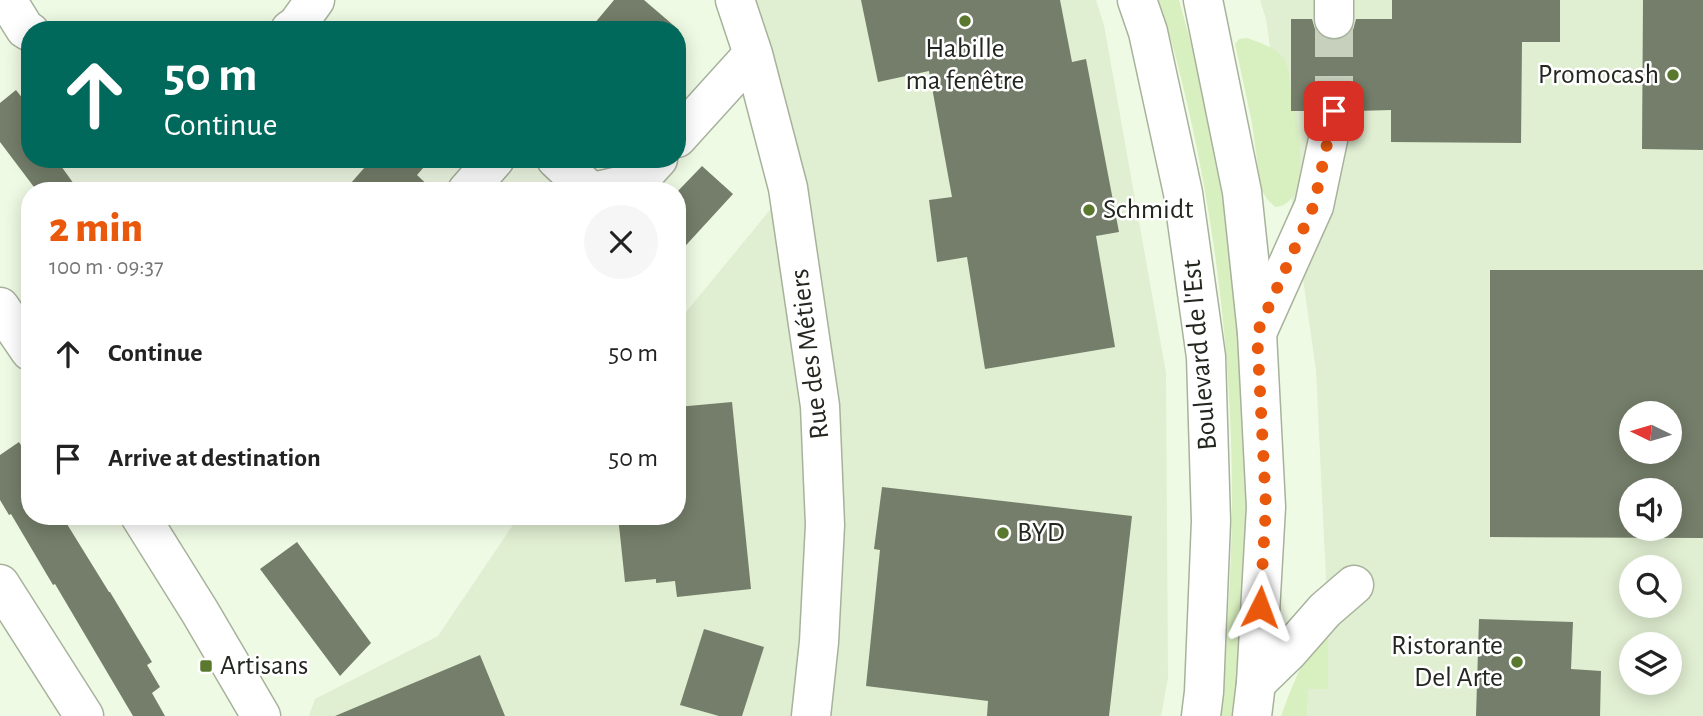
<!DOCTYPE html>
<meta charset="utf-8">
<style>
body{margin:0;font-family:"Alegreya Sans",sans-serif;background:#f6f6f6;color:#222;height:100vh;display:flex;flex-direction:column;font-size:26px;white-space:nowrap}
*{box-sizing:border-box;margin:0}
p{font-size:23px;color:#767676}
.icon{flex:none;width:38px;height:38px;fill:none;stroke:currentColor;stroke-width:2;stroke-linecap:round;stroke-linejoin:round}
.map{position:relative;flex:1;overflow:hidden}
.sheet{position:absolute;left:21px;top:182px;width:665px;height:343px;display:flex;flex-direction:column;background:#fff;border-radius:28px;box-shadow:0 4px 18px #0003}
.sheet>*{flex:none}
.banner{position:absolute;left:21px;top:21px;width:665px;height:147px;border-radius:28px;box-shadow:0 4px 18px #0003;background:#00695c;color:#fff;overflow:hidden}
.needle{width:46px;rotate:275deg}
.fabs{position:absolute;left:1619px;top:401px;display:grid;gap:14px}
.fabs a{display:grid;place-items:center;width:63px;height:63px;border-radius:50%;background:#fff;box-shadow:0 4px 18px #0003;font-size:35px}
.pin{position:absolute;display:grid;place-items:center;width:60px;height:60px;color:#fff;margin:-30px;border-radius:14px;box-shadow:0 4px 10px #0006}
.me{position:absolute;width:77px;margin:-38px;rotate:3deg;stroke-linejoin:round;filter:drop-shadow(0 0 5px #0008)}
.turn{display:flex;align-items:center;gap:24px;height:147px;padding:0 28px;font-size:32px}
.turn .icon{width:91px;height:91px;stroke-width:2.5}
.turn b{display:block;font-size:49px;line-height:60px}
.round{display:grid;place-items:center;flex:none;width:74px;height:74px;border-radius:37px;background:#f6f6f6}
.headline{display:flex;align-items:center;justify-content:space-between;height:119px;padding:0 28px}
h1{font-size:42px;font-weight:800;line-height:52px;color:#ea580c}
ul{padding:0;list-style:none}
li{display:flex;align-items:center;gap:21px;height:105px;padding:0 28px}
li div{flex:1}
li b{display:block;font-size:26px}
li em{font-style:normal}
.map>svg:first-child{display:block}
.built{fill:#e0eed1;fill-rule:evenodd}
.green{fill:#d8efbf}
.building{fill:#757e6a;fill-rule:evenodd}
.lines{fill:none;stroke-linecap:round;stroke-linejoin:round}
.minor-tunnel{stroke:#c6d0bd;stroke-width:38;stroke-dasharray:38 19;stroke-linecap:butt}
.minor-casing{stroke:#a7b29c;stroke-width:41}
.major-casing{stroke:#a7b29c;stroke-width:41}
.minor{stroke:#fff;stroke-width:38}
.major{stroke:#fff;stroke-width:38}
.route{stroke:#ea580c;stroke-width:12;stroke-dasharray:0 21.6}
.poi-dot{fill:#5a792f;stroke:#fff;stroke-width:2.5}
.labels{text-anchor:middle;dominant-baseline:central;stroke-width:5;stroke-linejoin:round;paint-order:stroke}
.poi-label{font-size:28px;fill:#23271f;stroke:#fff;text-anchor:start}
.street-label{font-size:28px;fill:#23271f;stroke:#fff}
</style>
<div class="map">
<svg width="1703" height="716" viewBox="0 0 1703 716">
<rect width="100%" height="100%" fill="#effae4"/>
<path class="built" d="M735,0H1096L1104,25L1166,373L1168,678L1161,716H309L315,699L438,636L519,516H677V323L788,188Z
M1260,0H1703V716H1307L1308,689H1327L1328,622L1316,370L1266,19ZM1631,413H1670V452H1631ZM1631,490H1670V528H1631ZM1631,567H1670V606H1631ZM1631,644H1670V682H1631Z"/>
<path class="green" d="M1158,0H1179L1195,58L1226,215L1244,415L1248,516L1237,684L1233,716H1217C1247,504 1231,273 1178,66C1173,44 1165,22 1158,0Z
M1247,38C1260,43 1276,47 1284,59C1289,67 1289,82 1291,91C1296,116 1316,204 1275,207L1267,199L1261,189L1252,123L1235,44L1239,39Z
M1328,622V689H1308L1307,716H1281L1288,697L1307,652Z"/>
<path class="building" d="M614,0H644L679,30H589Z
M861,0H1060L1072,62L1086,59L1119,232L1096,236L1115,347L985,369L967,257L937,262L929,200L952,197L929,71L878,82Z
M1392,0H1560V42H1522L1521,143L1391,142V110L1355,111L1354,104L1349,95L1338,90H1328L1318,96L1312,111H1291V19H1312L1315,29L1323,38L1335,41L1345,38L1353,30L1356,19H1392Z
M1643,0H1703V150L1642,149Z
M16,90L30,108V159H56L79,191H37L0,142V103Z
M372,159H431L417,175L434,191H344Z
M702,166L733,194L677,255V192Z
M1490,270H1703V538L1490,537ZM1631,413H1670V452H1631ZM1631,490H1670V528H1631Z
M732,402L751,589L677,597L675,581L656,583V579L625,582L618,516H677V407Z
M19,442L30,460V516H62L109,592H110L152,662L147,665L160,687L152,693L165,716H133L55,584L53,585L11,514L9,515L0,500V455Z
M882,487L1132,516L1109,716H987L988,701L866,686L880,550L874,549Z
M297,542L371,643L340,676L260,569Z
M1479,619L1573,622L1571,669L1601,671L1600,716H1476Z
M704,629L764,647L742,716H719L680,705Z
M480,655L505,716H335Z"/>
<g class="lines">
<path class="minor-tunnel" d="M1334,19V111"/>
<defs>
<path id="minor" d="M7,0L25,29L30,32
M735,0L753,54L788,188L820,406L825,525L819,642L811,716
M1334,19V0
M290,30L297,25L315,0
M677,138L753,54
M556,159L590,191
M467,191L495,159
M597,191L637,182L658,159
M0,307L30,351
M1257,333L1314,206L1334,111
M140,516L200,612L261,716
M0,584L84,716
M1256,683L1289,651L1325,610L1354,585"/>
<path id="major" d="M1137,0L1148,32L1183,193L1206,357L1211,521L1204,692L1201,716
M1203,0L1242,192L1257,333L1266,507L1256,683L1252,716"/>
</defs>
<use href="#minor" class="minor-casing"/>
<use href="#major" class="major-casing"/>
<use href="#minor" class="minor"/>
<use href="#major" class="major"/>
</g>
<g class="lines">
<path class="route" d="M1260,607L1266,507L1257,333L1314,205L1334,111"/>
</g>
<g class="poi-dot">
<circle cx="965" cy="21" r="7"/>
<circle cx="1673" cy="75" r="7"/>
<circle cx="1089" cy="210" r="7"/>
<circle cx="1003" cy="533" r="7"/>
<circle cx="1517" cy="662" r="7"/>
<rect x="199" y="659" width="14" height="14" rx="3.5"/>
</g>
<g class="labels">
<g class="poi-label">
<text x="965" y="49" text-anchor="middle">Habille<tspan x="965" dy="32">ma fenêtre</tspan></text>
<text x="1659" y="75" text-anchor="end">Promocash</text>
<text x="1103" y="210">Schmidt</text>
<text x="1017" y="533">BYD</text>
<text x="1503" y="646" text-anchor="end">Ristorante<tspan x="1503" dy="32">Del Arte</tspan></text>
<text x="220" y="666">Artisans</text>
</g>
<g class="street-label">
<text transform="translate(810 354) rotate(-97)">Rue des Métiers</text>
<text transform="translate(1200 355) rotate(-95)">Boulevard de l'Est</text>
</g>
</g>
</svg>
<div class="fabs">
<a><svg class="needle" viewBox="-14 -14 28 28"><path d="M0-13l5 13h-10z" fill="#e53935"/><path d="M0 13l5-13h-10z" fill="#767676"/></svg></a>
<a><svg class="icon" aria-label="sound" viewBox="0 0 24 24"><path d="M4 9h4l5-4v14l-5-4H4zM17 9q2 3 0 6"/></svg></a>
<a><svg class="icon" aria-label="search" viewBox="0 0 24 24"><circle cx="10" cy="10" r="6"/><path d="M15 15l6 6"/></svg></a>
<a><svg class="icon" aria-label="layers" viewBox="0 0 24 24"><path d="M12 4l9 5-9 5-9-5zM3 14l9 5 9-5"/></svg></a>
</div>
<div class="pin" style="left:1334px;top:111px;background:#d93025"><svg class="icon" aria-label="arrive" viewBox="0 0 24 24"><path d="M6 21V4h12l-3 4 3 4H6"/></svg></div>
<svg class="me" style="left:1260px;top:607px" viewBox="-20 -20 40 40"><path d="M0-17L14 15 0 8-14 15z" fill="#ea580c" stroke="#fff" stroke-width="4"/></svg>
<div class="banner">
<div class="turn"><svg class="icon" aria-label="ahead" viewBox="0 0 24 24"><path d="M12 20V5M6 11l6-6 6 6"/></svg><div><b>50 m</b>Continue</div></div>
</div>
<section class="sheet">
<div class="headline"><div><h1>2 min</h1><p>100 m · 09:37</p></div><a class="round"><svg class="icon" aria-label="close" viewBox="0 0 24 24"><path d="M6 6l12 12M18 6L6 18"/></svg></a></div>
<ul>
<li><svg class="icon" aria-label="ahead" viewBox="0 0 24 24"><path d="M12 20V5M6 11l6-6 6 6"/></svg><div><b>Continue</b></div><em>50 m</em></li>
<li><svg class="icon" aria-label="arrive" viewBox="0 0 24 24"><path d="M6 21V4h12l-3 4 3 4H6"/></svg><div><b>Arrive at destination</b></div><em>50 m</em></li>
</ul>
</section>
</div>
